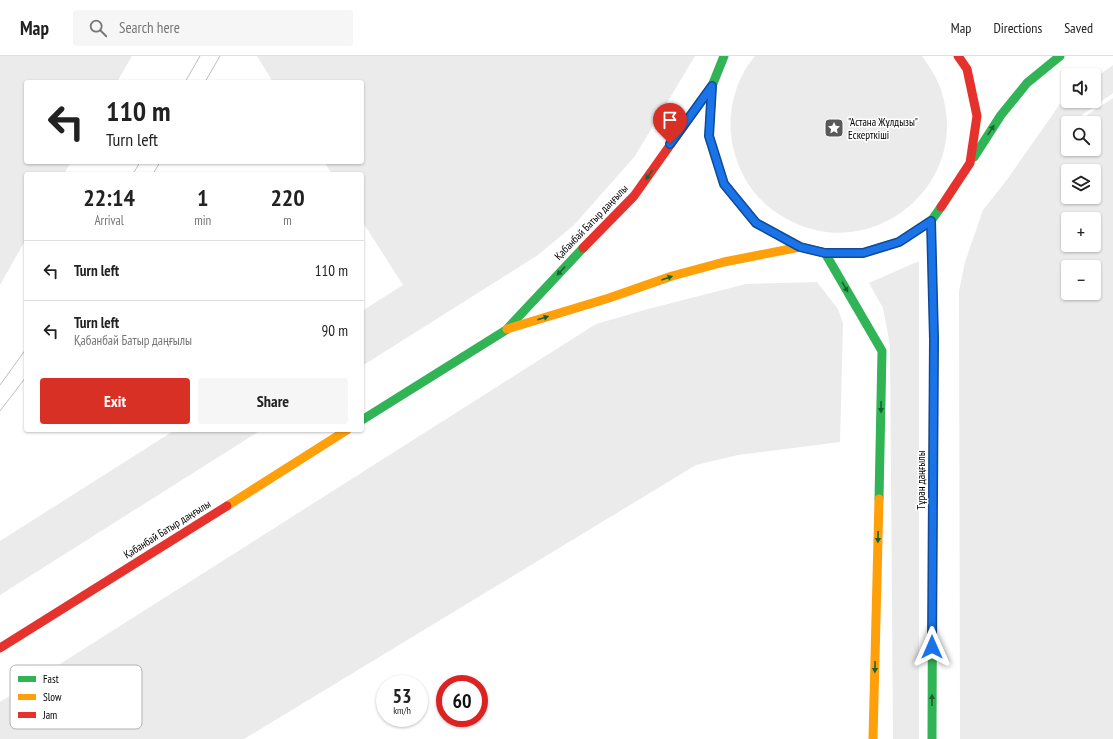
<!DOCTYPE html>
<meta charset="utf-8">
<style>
body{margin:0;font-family:"PT Sans Narrow",sans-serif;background:#f6f6f6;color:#222;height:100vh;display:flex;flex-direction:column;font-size:15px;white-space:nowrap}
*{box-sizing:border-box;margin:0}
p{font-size:13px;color:#767676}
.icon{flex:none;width:22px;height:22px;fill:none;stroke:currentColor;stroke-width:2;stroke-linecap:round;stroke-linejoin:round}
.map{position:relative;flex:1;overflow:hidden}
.drawer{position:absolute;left:24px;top:116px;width:340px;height:260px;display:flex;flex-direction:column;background:#fff;border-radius:4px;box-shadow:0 1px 3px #0004}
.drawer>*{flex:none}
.guide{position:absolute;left:24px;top:24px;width:340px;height:84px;border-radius:4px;box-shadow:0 1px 3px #0004;background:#fff;color:#222;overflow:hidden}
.tools{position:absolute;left:1061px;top:12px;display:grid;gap:8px}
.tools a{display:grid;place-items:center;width:40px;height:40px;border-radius:4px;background:#fff;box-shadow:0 1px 3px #0004;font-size:20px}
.speed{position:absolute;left:376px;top:619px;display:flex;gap:8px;font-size:20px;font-weight:700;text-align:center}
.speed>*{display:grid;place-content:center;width:52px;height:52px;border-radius:50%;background:#fff;box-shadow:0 1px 3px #0004;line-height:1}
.speed small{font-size:10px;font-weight:400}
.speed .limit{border:6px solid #d22;background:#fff;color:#111}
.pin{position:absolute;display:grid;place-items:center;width:34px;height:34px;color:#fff;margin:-41px -17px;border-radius:50% 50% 50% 0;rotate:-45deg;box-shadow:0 0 4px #0007}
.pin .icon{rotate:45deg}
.me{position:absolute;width:44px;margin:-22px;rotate:0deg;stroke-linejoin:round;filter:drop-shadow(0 0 3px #0008)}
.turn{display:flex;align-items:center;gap:14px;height:84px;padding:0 16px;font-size:18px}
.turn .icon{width:52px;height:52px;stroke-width:2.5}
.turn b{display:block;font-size:28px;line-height:34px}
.eta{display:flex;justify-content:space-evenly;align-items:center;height:68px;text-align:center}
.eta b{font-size:24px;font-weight:700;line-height:28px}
.primary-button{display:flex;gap:8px;margin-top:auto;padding:8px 16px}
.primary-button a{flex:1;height:46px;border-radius:4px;background:#d93025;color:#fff;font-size:16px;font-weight:700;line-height:46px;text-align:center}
.primary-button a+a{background:#f6f6f6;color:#222}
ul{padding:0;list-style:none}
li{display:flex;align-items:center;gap:12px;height:60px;padding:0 16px;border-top:1px solid #e0e0e0}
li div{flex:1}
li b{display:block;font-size:15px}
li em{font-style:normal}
header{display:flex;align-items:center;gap:24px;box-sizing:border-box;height:56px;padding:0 20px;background:#fff;border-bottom:1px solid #e0e0e0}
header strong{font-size:19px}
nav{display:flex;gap:22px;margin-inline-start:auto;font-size:14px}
.search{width:280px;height:36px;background:#f6f6f6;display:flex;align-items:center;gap:10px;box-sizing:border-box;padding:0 14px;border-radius:4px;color:#767676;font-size:15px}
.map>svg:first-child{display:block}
.green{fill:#ebebeb;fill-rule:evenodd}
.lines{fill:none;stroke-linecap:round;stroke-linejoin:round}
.fast{stroke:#30b455;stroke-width:9}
.slow{stroke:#ff9f0a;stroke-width:9}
.jam{stroke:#e5322d;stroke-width:9}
.tram{stroke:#bebebe;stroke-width:1}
.oneway{fill:#1a632f}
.route-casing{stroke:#114b97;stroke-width:10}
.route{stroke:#1a73e8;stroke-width:7}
.labels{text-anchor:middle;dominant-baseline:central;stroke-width:3;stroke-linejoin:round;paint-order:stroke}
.poi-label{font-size:11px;fill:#000;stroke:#fff;text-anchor:start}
.street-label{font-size:11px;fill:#000;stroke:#fff}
.key{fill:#fff;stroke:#b2b2b2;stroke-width:1}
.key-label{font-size:11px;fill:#000}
</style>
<header>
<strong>Map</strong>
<div class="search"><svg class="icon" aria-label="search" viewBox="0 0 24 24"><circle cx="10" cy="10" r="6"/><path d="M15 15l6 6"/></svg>Search here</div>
<nav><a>Map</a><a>Directions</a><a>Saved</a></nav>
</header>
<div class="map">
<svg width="1113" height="683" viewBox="0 0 1113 683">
<rect width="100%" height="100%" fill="#fff"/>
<path class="green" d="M0,0H132L117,26H26V106H71L64,118H26V183L0,229Z
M257,0H695L635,100L574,169L538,199L362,310V255L403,229L362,165V118H332L324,106H362V26H273Z
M755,0H922C930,11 937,22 941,34C974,133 863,216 777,157C754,142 739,118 733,91C726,60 734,24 755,0Z
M1113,9V37L1071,67H1068V70L1057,78L1068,71V93H1094V67H1075L1113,42V683H960L959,235L965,206L983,154L1006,125L1060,48L1068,42V45H1094V23ZM1068,115H1094V141H1068ZM1068,163H1094V189H1068ZM1068,211H1094V237H1068Z
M919,205V683H893L890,289L883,252L869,227Z
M817,226L838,253L843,267L840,386L738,399L696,409L244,683H0V646L596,268L648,253L746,228Z
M175,374H261L0,539V485Z"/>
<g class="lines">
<path class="fast" d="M724,0L712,30L709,80L724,128L756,167L800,191L825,197H863L899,186L931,165L941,151
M974,101L1001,59L1027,27L1060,0
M825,197L882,295L879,443
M362,364L506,274L583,192
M932,683L933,395"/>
<path class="slow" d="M931,165L934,283L933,395
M507,273L609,242L672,220L724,206L800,191
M227,450L347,374
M873,683L879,443"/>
<path class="jam" d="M941,151L970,107L977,60L967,13L958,0
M583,192L634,140L712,30
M0,592L227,450"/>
<path class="tram" d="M185,26L200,0
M205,26L220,0
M133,118L140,106
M153,118L160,106
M0,329L26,293
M0,355L26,321"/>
</g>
<defs><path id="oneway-solid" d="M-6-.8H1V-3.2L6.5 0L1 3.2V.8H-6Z"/></defs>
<g class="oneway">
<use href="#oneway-solid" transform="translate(991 74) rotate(-57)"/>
<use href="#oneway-solid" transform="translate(649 119) rotate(124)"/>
<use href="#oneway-solid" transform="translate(561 215) rotate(133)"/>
<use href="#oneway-solid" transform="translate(667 222) rotate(-19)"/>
<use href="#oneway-solid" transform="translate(845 231) rotate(60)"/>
<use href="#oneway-solid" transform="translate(543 262) rotate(-17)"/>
<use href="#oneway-solid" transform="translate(881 351) rotate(91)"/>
<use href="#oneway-solid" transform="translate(878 481) rotate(91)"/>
<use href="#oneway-solid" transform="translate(875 611) rotate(91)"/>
<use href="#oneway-solid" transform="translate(932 644) rotate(-90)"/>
</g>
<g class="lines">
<defs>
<path id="route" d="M670,88L712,30L709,80L724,128L756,167L800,191L825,197H863L899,186L931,165L934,283L932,591"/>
</defs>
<use href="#route" class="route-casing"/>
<use href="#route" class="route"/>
</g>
<defs>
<symbol id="sight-square" viewBox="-11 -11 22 22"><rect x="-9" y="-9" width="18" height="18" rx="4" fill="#595959" stroke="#fff"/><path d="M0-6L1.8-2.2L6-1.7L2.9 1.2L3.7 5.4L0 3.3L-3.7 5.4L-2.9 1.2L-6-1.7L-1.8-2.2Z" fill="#fff"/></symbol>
</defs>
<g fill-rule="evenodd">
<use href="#sight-square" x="823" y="61" width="22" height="22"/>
</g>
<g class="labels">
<g class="poi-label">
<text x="848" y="66">"Астана Жұлдызы"<tspan x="848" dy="13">Ескерткіші</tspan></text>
</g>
<g class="street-label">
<text transform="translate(591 166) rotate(-46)">Қабанбай Батыр даңғылы</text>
<text transform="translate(921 424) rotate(-90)">Тұран даңғылы</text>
<text transform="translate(167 473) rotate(-32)">Қабанбай Батыр даңғылы</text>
</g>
</g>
<rect x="10" y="609" width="132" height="64" rx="6" class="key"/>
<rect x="18" y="620" width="18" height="6" fill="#30b455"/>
<rect x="18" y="638" width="18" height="6" fill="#ff9f0a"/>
<rect x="18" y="656" width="18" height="6" fill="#e5322d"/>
<g class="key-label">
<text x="43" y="627">Fast</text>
<text x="43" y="645">Slow</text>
<text x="43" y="663">Jam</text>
</g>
</svg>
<div class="tools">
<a><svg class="icon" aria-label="sound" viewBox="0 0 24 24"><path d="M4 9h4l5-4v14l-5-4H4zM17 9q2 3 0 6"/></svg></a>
<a><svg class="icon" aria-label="search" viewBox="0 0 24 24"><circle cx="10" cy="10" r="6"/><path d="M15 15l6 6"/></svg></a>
<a><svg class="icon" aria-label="layers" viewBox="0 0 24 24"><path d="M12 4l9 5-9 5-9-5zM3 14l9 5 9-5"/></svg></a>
<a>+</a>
<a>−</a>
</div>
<div class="speed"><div>53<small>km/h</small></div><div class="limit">60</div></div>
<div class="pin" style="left:670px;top:88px;background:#d93025"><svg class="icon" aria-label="arrive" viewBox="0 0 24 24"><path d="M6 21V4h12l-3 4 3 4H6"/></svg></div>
<svg class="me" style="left:932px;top:591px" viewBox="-20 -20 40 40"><path d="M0-17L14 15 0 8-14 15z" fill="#1a73e8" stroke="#fff" stroke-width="4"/></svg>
<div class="guide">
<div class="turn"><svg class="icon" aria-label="left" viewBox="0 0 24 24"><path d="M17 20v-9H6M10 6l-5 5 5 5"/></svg><div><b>110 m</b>Turn left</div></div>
</div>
<section class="drawer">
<div class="eta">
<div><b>22:14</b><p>Arrival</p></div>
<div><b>1</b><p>min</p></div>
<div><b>220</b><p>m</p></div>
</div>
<ul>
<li><svg class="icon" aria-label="left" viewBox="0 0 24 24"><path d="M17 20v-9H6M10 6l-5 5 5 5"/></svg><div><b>Turn left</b></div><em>110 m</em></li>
<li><svg class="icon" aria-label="left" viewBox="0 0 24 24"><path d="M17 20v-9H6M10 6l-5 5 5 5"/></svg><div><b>Turn left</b><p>Қабанбай Батыр даңғылы</p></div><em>90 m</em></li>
</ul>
<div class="primary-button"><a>Exit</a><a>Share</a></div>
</section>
</div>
